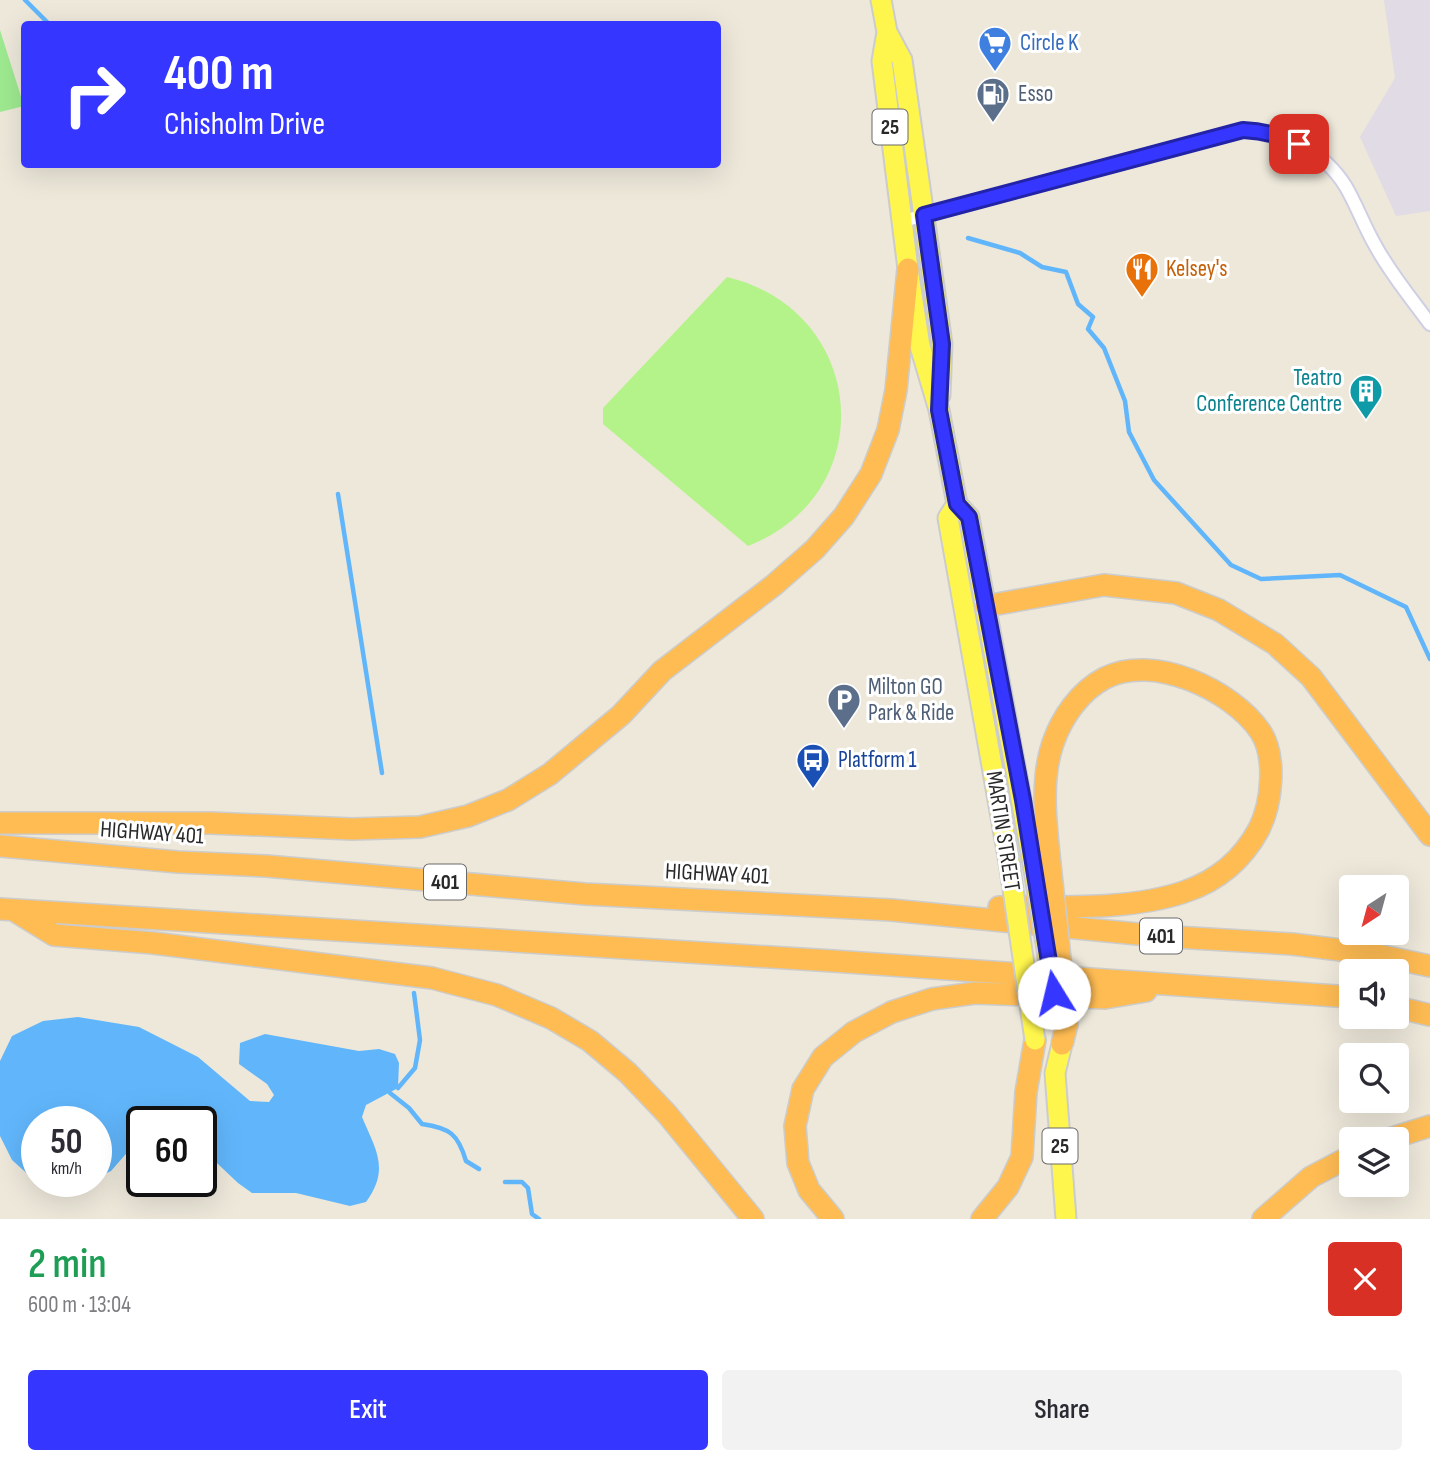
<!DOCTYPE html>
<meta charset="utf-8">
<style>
body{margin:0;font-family:"Sofia Sans Condensed",sans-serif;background:#f2f2f3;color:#2b2b33;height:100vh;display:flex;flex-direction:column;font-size:26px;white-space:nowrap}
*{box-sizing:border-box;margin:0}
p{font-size:23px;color:#7c7c81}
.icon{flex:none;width:38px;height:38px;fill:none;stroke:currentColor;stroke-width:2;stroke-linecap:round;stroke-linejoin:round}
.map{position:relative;height:1219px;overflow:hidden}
.panel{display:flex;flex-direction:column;background:#fff;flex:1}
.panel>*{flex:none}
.banner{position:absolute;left:21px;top:21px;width:700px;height:147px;border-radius:7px;box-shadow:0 7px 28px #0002;background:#3536ff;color:#fff;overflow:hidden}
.needle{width:46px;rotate:216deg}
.buttons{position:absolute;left:1339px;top:875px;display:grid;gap:14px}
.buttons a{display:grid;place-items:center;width:70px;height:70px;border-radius:7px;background:#fff;box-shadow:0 7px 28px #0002;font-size:35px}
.speed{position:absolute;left:21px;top:1106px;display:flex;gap:14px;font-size:35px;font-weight:700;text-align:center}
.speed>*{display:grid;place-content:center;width:91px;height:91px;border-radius:50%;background:#fff;box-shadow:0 7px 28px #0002;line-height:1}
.speed small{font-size:18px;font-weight:400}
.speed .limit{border:4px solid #111;border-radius:10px;background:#fff;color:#111}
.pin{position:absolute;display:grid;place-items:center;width:60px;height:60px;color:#fff;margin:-30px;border-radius:14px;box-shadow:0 4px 10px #0006}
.me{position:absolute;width:77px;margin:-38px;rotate:351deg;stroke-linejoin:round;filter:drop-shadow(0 0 5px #0008)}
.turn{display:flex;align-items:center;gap:24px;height:147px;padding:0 28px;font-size:32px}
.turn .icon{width:91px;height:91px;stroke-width:2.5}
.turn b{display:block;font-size:49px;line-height:60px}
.round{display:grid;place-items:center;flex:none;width:74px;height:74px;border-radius:7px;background:#f2f2f3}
.head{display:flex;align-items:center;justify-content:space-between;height:119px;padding:0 28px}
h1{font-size:42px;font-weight:600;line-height:52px;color:#1e9e55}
.action{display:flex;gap:14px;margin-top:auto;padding:14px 28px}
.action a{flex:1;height:80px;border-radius:7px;background:#3536ff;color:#fff;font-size:28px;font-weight:600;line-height:80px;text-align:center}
.action a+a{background:#f2f2f3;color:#2b2b33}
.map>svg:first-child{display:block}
.industrial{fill:#e0dbe5}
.green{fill:#9eea90}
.pitch{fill:#b4f38a}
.water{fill:#61b6fb}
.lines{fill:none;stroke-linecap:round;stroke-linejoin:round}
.stream{stroke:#61b6fb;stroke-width:4.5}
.minor-casing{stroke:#cfcfe4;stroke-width:16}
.primary-casing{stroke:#ccc;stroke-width:23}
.motorway-casing{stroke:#ccc;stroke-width:24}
.minor{stroke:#fff;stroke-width:12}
.primary{stroke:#fff64d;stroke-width:19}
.motorway{stroke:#ffbc53;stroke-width:21}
.primary-bridge-casing{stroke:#ccc;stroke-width:23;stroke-linecap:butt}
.motorway-bridge-casing{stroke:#ccc;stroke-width:24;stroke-linecap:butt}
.primary-bridge{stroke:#fff64d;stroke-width:19}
.motorway-bridge{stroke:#ffbc53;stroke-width:21}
.route-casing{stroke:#2223a6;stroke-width:18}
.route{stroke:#3536ff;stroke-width:12}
.labels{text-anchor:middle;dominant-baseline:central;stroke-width:6;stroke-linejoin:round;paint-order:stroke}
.shield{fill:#fff;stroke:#696969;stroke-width:2}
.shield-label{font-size:21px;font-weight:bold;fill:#292929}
.shop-label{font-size:23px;fill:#366cbe;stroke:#fff;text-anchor:start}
.service-label{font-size:23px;fill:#4e5e75;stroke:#fff;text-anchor:start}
.food-label{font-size:23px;fill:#c56008;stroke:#fff;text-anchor:start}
.culture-label{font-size:23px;fill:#0d838f;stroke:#fff;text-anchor:end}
.transit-label{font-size:23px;fill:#164399;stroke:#fff;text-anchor:start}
.street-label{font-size:23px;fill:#292929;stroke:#fff}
</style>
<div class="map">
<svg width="1430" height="1219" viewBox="0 0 1430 1219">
<rect width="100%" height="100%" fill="#ede8da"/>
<path class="industrial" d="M1384,0H1430V211L1396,216L1360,137L1395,78Z"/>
<path class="green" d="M0,30L24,106L0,112Z"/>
<path class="pitch" d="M727,277C867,310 883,493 748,546L603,424V408Z"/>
<path class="water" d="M78,1017L139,1027L198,1057L250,1101L269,1102L274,1095L267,1084L239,1064L240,1043L265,1034L359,1051L379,1049L395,1054L399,1063L398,1088L366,1105L362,1117C376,1150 390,1169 366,1202L350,1206L296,1193H252L238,1183L201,1148V1122H142V1144L132,1147L111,1171L96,1178V1122H37V1181H90L74,1189L42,1187L12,1160L0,1136V1061L12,1036L43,1021Z"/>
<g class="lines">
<path class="stream" d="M25,0L49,24
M968,238L1020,253L1042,267L1066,272L1078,304L1093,317L1088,329L1104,348L1125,401L1129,432L1154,480L1231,565L1261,579L1340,575L1406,607L1430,659
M338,494L382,773
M398,1088L415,1068L420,1040L414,993
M390,1093L409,1108L422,1124C450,1128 458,1134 466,1161L479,1169
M505,1182H522L528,1188L532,1214L539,1219"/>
<defs>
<path id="minor" d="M903,221L1243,130C1285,132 1324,151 1346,187C1357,206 1364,226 1375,245C1390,273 1411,298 1430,324"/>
<path id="primary" d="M881,0L887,32L902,60L942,344L940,395
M887,32L882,61L908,269L920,346L939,410L957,504L969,517L1033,864
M957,504L948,518L1009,862
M1062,1044L1055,1073L1066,1219"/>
<path id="motorway" d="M986,606L1104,585L1176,593L1219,610L1275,644L1311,677L1430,835
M0,823H210L352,829L420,827L468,816L508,800L550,774L621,715L662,671L774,585L815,549L844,516L871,474L888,430L896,390L908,269
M0,846L178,862L266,866L585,894L891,910L1158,936L1292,944L1373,954L1430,966
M999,907C1058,906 1128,911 1184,892C1217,881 1243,859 1259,829C1272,803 1277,756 1260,731C1232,690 1153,653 1105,678C1080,691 1062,717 1053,743C1040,780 1046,826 1050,864
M0,909L833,961L1351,997
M15,911L54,935L153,943L432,978L497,995L551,1018L590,1041L628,1073L667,1114L753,1219
M1396,1007L1430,1015
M1389,1139L1430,1126
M833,1219L809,1190L798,1163L795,1126L803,1089L823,1057L854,1032L892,1012L932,999L975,993L1105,998L1146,991
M982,1219L1008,1187L1022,1157L1026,1092L1035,1040
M1263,1219L1311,1177L1351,1156"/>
</defs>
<use href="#minor" class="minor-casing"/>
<use href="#primary" class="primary-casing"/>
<use href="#motorway" class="motorway-casing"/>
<use href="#minor" class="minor"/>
<use href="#primary" class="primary"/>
<use href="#motorway" class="motorway"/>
<defs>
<path id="primary-bridge" d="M1009,862L1035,1040
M1033,864L1056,1005"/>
<path id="motorway-bridge" d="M1050,864L1067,1024L1062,1044"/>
</defs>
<use href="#primary-bridge" class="primary-bridge-casing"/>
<use href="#motorway-bridge" class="motorway-bridge-casing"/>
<use href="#primary-bridge" class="primary-bridge"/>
<use href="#motorway-bridge" class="motorway-bridge"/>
</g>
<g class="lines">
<defs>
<path id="route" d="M1054,993L1023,800L969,517L957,504L939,410L942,344L924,215L1243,130C1264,131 1280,135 1299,144"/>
</defs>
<use href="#route" class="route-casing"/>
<use href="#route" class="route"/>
</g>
<defs>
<symbol id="supermarket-pin" viewBox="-11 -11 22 30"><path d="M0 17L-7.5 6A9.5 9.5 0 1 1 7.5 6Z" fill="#3f7fe0" stroke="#fff"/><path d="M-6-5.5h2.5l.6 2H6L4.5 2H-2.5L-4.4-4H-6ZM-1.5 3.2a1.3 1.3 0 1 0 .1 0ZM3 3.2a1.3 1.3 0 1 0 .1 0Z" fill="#fff"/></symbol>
<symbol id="fuel-pin" viewBox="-11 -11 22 30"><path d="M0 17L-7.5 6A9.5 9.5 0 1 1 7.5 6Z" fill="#5c6f8a" stroke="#fff"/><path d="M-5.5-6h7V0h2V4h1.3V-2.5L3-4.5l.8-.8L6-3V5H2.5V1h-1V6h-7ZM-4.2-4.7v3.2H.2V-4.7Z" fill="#fff"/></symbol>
<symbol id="restaurant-pin" viewBox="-11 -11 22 30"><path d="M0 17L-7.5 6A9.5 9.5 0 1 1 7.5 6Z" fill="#e8710a" stroke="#fff"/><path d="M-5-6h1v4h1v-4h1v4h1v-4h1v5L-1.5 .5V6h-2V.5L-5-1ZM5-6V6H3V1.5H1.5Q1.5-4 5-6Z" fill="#fff"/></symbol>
<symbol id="building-pin" viewBox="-11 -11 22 30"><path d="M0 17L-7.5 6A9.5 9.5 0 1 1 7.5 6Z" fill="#0f9aa8" stroke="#fff"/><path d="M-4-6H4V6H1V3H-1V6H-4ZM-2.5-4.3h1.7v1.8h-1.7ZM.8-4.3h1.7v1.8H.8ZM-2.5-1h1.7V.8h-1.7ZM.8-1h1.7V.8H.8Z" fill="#fff"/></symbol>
<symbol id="parking-pin" viewBox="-11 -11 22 30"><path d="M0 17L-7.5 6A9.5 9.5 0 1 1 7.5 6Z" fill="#5c6f8a" stroke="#fff"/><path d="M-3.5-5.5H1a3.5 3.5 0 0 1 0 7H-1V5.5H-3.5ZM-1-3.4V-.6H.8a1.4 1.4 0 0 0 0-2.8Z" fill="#fff"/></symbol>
<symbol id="bus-pin" viewBox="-11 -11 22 30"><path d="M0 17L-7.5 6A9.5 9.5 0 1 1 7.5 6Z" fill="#1a4fb4" stroke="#fff"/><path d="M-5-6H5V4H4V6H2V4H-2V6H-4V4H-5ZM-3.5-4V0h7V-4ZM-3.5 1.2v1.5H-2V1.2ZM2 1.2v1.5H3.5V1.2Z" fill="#fff"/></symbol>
</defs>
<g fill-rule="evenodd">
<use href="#supermarket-pin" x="976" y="24" width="38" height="52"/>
<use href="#fuel-pin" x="974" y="75" width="38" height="52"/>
<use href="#restaurant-pin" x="1123" y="250" width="38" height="52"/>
<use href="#building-pin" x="1347" y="372" width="38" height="52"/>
<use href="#parking-pin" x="825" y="681" width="38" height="52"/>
<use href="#bus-pin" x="794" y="741" width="38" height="52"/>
</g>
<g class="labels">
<g class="shield">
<rect x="872.5" y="109.5" width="35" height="35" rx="5"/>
<rect x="424" y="864.5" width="42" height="35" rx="5"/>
<rect x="1140" y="918.5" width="42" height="35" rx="5"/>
<rect x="1042.5" y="1128.5" width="35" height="35" rx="5"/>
</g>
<g class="shield-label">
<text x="890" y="127">25</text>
<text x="445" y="882">401</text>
<text x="1161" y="936">401</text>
<text x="1060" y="1146">25</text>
</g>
<g class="shop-label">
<text x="1020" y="43">Circle K</text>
</g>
<g class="service-label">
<text x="1018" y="94">Esso</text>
<text x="868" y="687">Milton GO<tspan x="868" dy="26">Park &amp; Ride</tspan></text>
</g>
<g class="food-label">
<text x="1166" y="269">Kelsey's</text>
</g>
<g class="culture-label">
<text x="1342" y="378">Teatro<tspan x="1342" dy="26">Conference Centre</tspan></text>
</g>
<g class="transit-label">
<text x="838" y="760">Platform 1</text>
</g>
<g class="street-label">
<text transform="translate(1003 831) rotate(81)">MARTIN STREET</text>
<text transform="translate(152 833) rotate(4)">HIGHWAY 401</text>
<text transform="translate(717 874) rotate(3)">HIGHWAY 401</text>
</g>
</g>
</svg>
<div class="buttons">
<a><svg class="needle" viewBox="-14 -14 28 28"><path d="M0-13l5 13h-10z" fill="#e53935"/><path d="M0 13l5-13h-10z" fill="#7c7c81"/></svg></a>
<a><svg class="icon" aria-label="sound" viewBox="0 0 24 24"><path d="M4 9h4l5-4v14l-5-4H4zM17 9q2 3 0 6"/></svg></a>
<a><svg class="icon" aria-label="search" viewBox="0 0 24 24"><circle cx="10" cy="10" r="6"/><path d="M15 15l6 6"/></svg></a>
<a><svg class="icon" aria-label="layers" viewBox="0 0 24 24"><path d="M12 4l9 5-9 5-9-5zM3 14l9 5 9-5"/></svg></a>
</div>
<div class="speed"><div>50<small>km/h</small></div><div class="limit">60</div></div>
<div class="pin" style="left:1299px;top:144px;background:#d93025"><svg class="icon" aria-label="arrive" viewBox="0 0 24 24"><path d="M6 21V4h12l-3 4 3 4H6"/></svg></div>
<svg class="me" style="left:1054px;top:993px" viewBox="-20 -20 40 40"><circle r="19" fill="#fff"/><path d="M0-13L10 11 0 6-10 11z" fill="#3536ff"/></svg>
<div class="banner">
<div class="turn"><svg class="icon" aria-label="right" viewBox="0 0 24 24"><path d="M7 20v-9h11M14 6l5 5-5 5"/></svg><div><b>400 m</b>Chisholm Drive</div></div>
</div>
</div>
<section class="panel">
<div class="head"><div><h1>2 min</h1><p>600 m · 13:04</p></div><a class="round" style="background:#d93025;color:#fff"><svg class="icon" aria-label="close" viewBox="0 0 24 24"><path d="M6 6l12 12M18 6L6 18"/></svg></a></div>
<div class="action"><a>Exit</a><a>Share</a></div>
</section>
